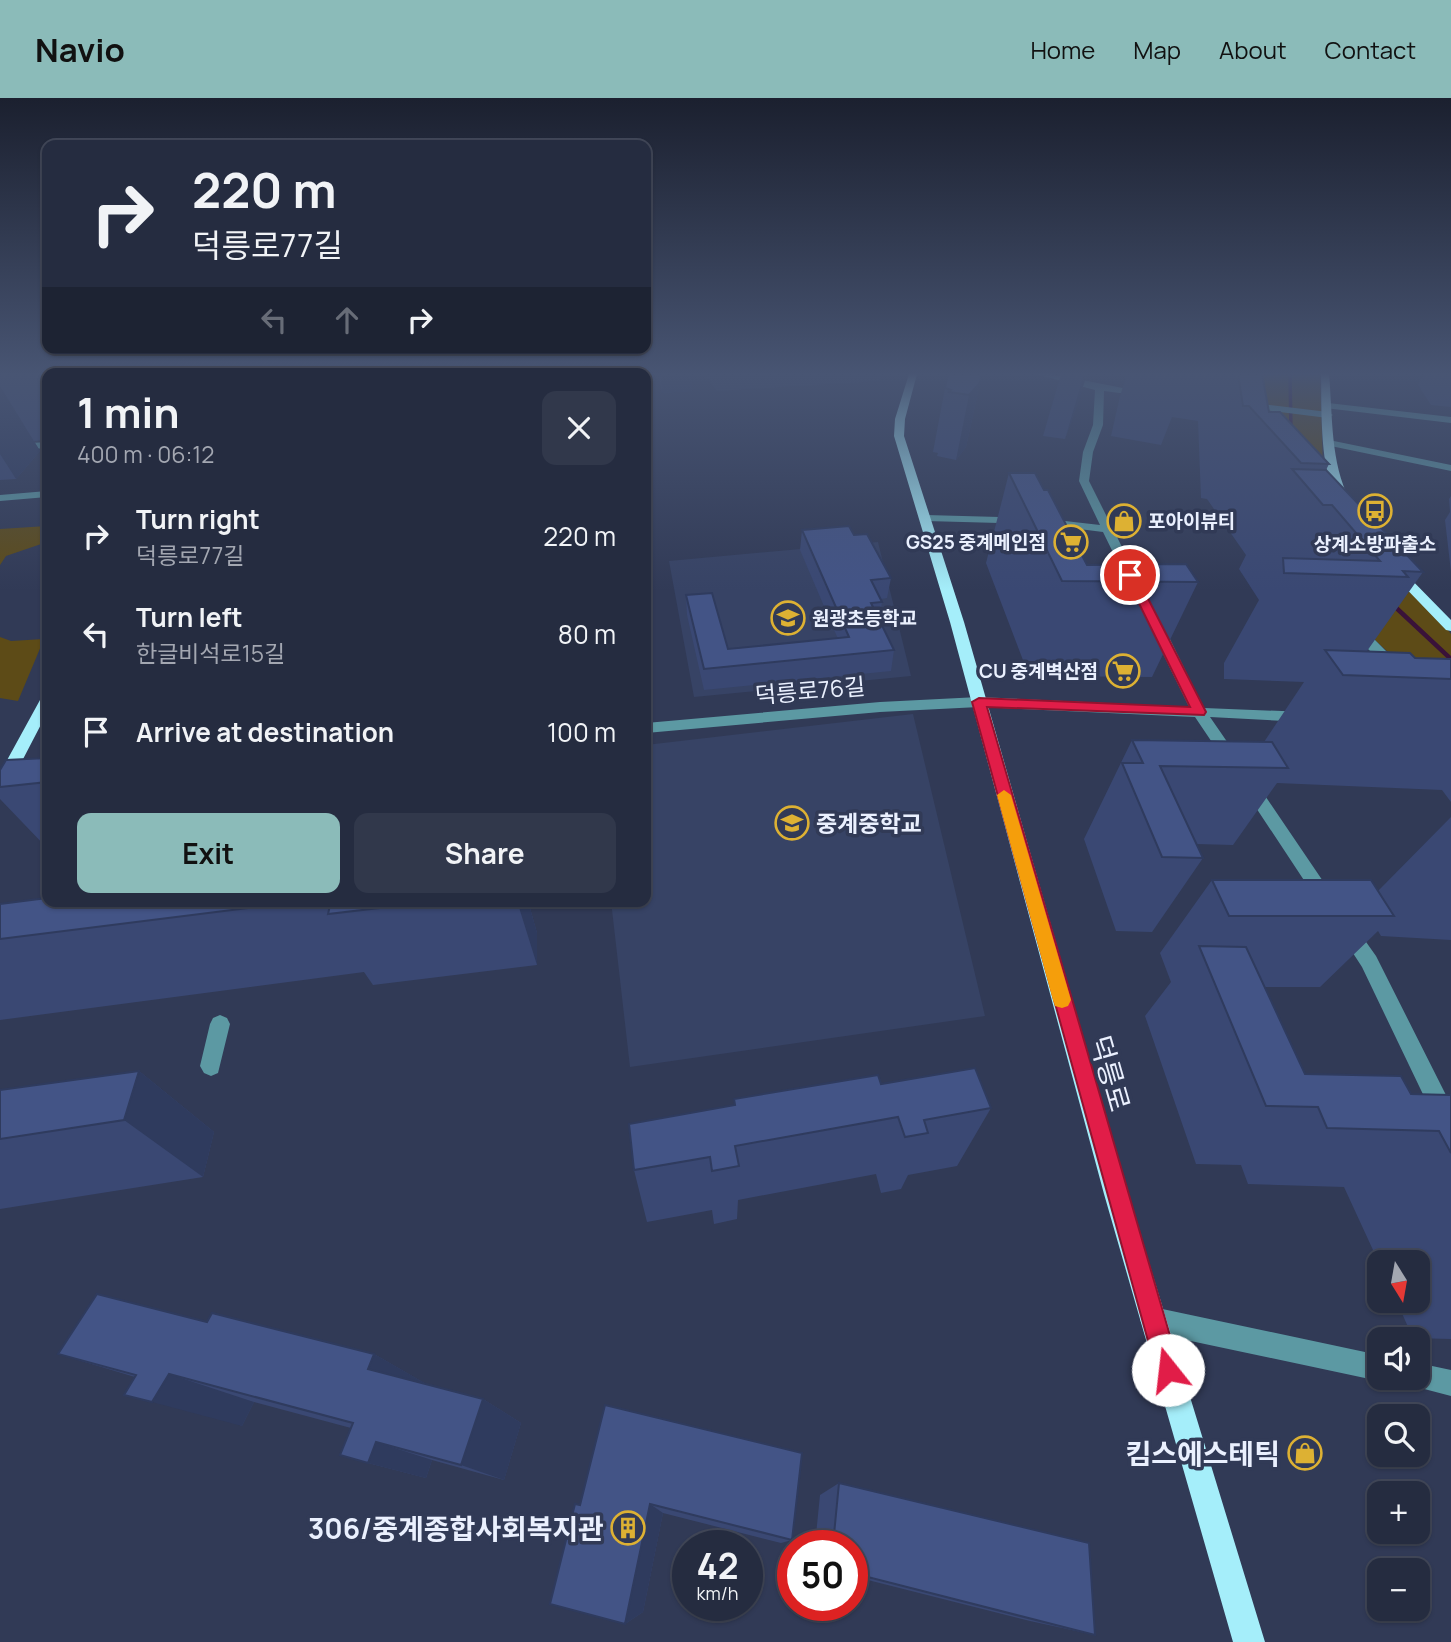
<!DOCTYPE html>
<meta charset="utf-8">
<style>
body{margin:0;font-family:Manrope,"Noto Sans KR",sans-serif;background:#31384b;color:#f1f3f6;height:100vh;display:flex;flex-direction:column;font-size:26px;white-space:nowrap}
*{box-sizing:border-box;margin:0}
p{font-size:23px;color:#a3a7b1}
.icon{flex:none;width:38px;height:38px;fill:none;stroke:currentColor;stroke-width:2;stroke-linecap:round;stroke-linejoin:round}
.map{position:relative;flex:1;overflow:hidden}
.panel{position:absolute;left:42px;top:270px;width:609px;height:539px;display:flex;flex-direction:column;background:#252c40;border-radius:14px;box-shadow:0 2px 5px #0004,0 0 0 2px #424859}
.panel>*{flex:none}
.guide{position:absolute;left:42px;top:42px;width:609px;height:214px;border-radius:14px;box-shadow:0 2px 5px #0004,0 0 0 2px #424859;background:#252c40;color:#f1f3f6;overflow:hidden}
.needle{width:46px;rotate:169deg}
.buttons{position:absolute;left:1367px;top:1152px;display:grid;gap:14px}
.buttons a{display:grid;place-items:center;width:63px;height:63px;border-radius:14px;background:#252c40;box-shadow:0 2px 5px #0004,0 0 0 2px #424859;font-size:35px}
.speed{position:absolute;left:672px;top:1432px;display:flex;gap:14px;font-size:35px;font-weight:700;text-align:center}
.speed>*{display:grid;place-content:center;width:91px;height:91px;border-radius:50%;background:#252c40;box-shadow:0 2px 5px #0004,0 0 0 2px #424859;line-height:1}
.speed small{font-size:18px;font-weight:400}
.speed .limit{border:10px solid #d22;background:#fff;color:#111}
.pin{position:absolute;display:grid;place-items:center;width:60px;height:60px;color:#fff;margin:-30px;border:4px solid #fff;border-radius:50%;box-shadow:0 2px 7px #0007}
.me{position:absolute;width:77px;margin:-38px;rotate:344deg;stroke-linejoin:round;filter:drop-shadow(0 0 5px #0008)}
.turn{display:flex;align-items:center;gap:24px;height:147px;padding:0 35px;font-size:32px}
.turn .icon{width:91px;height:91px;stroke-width:2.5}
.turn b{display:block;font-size:49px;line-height:60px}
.lanes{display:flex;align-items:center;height:66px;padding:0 35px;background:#0003;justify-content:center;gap:35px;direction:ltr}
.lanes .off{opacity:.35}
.round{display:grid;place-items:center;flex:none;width:74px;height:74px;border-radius:14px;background:#31384b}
.summary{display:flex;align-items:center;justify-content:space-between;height:119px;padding:0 35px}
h1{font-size:42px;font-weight:700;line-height:52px}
.button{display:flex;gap:14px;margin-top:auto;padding:14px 35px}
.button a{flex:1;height:80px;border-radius:14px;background:#8bbbb9;color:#111;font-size:28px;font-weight:700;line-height:80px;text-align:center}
.button a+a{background:#31384b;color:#f1f3f6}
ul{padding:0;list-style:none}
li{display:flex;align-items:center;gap:21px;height:98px;padding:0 35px}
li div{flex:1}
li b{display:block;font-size:26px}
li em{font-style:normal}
header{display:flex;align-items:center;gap:42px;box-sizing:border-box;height:98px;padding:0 35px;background:#8bbbb9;color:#111}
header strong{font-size:33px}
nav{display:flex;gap:38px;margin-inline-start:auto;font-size:24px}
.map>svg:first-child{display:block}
.built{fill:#374365}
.green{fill:#5d4b17}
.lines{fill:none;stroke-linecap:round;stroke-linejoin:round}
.stream-far1{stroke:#3a1239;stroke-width:3.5}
.stream{stroke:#3a1239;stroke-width:4.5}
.minor{fill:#5c99a3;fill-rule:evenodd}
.major{fill:#a5eefa;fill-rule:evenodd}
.wall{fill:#3a4873}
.shaded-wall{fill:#2f3b5e}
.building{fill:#435486;stroke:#2f3b5e;stroke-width:2}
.route{fill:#e11d48;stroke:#92132f;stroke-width:2}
.slow{fill:#f59e0b}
.labels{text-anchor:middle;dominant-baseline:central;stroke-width:7;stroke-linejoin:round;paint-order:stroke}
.far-poi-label{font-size:19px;font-weight:bold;fill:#eaf0fe;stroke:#313a56;text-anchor:start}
.street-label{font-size:23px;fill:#eaf0fe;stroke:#313a56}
.poi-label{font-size:23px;font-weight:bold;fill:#eaf0fe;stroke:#313a56;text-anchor:start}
.near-street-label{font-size:28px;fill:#eaf0fe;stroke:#313a56}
.near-poi-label{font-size:28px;font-weight:bold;fill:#eaf0fe;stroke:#313a56;text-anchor:end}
</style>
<header>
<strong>Navio</strong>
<nav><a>Home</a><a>Map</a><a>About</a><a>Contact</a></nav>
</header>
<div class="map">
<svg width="1451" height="1544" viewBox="0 0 1451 1544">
<rect width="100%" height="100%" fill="#313a56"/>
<path class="built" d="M705,276H882L879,283L717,293Z
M878,444L911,578L694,599L669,463Z
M913,616L985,918L630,969L611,803H646V647Z"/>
<path class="green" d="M1260,276H1320L1323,372L1451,536V612L1376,543L1314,472L1256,303Z
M47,428V444L6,458L0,467V431Z
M0,539L11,543L44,541L18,603L0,600Z"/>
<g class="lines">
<path class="stream-far1" d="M1290,276L1291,332"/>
<path class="stream" d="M1391,505L1451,561"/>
<path class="minor" d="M1036,276H1052L1148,295L1144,298L1104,293L1103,327L1093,354L1089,383L1141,487L1139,490H1131L1129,487L1103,434L1039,426L926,423L920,420L926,417L1039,420L1100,427L1079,383L1083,354L1093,327L1095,292Z
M1244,304L1328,314L1333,317L1328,320L1241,309V305Z
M1328,305L1451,319V325L1325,310L1323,308Z
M1329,342L1451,367V373L1326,347L1324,345Z
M47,344V350L0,353V347Z
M47,393V399L0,403V397Z
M1156,523L1163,527L1204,610L1306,614L1313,619L1306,624L1210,619L1239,661L1231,666L1226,665L1195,619L979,609L880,614L646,635V625L880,604L979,599L1189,609L1149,527Z
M1355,526L1360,527L1400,567V573H1390L1350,533L1348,530Z
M1249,681L1255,683L1331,795L1334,800L1331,805H1319L1241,687Z
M1347,824L1354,827L1376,858L1451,1007V1041L1443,1038L1362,869L1338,832L1340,827Z
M220,917L227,920L230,926L218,975L211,978L204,975L200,968L210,926L213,920Z
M1153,1209L1379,1257V1279H1388L1379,1283L1153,1235L1144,1231L1140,1222L1144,1213Z
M1418,1265L1451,1272V1298L1409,1287L1405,1279H1418Z"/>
<path class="major" d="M909,276H917L905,321L904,338L964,524L1128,1096L1265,1544H1233L1104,1096L950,524L894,338L895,321Z
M1321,276H1329C1333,320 1330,363 1350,403L1345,406C1318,393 1322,304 1321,276Z
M1397,470L1401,471L1451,522V533L1446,532L1393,477L1391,474Z
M47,597V615L8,690L0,696V675L40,602Z"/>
</g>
<path class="wall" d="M0,276H47V342L34,343L40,353L16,381L0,382Z
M646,276H692V293L662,295L659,278H646Z
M1061,276H1087L1076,310L1065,341L1043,338Z
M1127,276H1262L1269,314L1329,366L1326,372L1423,474L1367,553L1415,560L1451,561V704L1442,692L1277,685L1233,747L1196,746L1203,760L1152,834L1116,833L1084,741L1132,642L1264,644L1304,584L1224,581V565L1259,502L1239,471L1246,457L1207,401L1201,400L1198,323L1172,319L1161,347L1111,338L1120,298Z
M1424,276H1451V309L1431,307L1418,287Z
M980,285L966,349L956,362L937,358L938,355L933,354L945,290Z
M1009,375L1087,467L1198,484L1152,579L1029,578L986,465Z
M1451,398V474L1445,422L1450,414L1449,401Z
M802,432L854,437L891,480L887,500L881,501L882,504L879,522L894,552L891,573L704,592L687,517L686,497L728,551L838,541L800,452Z
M47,660V750L0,701V672Z
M1451,719V842L1381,838L1378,833L1320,889H1265L1305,976L1411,996L1451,997V1241L1413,1240L1396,1202H1418V1164H1379V1165L1344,1089L1248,1086L1241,1067L1196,1066L1145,918L1171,884L1160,855L1212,782L1378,793Z
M47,803H528L537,835V867L373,887L364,874L0,922V806Z
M139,973L214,1034L203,1079L0,1111V992Z
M881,986L991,1010L957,1068L908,1077L901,1091L881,1095L876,1076L738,1102L737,1121L714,1126L712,1112L647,1124L634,1072L734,1008V1001Z
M207,1224L374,1256L426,1286L483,1301L521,1325L504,1382L432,1362L426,1380L368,1365L351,1330L254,1304L242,1328L135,1279L58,1256Z
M605,1307L792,1442L781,1445L663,1415L643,1514L625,1526L580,1407Z
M839,1385L1095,1537L1030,1523L852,1478V1447H815L820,1397Z"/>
<path class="shaded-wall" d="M661,276H692V293L662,295Z
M1084,276H1087L1076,310L1065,341Z
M980,285L966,349L956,362L969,297Z
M0,288L40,353L16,381L0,356Z
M517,803H528L537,835V867Z
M139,973L214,1034L203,1079L124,1022Z
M374,1256L428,1287L368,1271Z
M169,1276L254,1304L242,1328L152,1304Z
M483,1301L521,1325L504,1382L461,1367Z
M376,1344L432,1362L426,1380L368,1365Z
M650,1406L663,1415L643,1514L625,1526Z"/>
<path class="building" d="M948,276H981L980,285L969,297L949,294L951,292L945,290Z
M1238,276H1262L1269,314H1280L1329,366L1301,365L1249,308H1243Z
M1292,371L1326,372L1423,474L1403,473L1408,479L1284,475L1283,460L1380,463L1332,407H1323Z
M1009,375H1035L1044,392H1048L1087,467L1186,466L1198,484L1062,483Z
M849,428L854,437L867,436L891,480L871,482L882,504L871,505L894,552L704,571L686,497L712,495L728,551L849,539L802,432Z
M1325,552L1410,555L1415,560L1451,561V581L1343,577Z
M1132,642L1272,644L1288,670L1160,668L1203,760L1162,759L1122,665H1143Z
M47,660V684L0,689V672L6,662Z
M1212,782H1371L1394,818H1229Z
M47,800V803H305L0,841V806Z
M331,803H439L328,816Z
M1199,848L1246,849L1305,976L1401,978L1411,996L1451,997V1055L1439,1033L1327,1030L1318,1009L1266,1008Z
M975,970L991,1010L924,1022L928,1035L905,1039L898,1019L735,1048L739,1068L712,1073L710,1059L634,1072L629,1026L735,1007L734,1001L878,977L881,986Z
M139,973L124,1022L0,1041V992Z
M97,1196L207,1224L212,1215L374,1256L368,1271L483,1301L461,1367L376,1344L368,1365L340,1357L353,1325L169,1276L152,1304L124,1297L136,1277L58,1256Z
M605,1307L802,1355L792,1442L650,1406L625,1526L550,1506L575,1406L580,1407Z
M839,1385L1089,1445L1095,1537L852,1475V1447H833Z"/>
<linearGradient id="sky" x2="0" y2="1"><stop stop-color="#1b202f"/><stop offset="0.56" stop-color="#485573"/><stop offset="1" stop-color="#485573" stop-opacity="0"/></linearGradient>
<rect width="1451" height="493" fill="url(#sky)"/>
<path class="route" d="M1130,473L1136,477L1206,614L1204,617L987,609L1180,1272L1177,1281L1168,1284L1160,1281L1156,1272L972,604L979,600L1190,609L1125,477Z"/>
<path class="slow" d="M1004,692L1011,697L1071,902L1068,908L1062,910L1055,908L1053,902L997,697Z"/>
<defs>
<symbol id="bus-ring" viewBox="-11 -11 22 22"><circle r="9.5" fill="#313a56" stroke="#ddb133" stroke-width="1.5"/><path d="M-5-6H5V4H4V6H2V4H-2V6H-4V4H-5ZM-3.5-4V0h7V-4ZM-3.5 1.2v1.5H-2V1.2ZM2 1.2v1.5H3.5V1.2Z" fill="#ddb133"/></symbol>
<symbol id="shop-ring" viewBox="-11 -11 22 22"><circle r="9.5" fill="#313a56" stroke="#ddb133" stroke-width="1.5"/><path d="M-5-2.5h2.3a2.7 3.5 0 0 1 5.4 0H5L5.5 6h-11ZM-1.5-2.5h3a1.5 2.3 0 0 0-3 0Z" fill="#ddb133"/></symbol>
<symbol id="supermarket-ring" viewBox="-11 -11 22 22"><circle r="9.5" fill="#313a56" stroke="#ddb133" stroke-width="1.5"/><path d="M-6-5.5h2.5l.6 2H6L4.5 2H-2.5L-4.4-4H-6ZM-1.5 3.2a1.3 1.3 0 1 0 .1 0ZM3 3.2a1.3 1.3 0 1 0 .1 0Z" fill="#ddb133"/></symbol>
<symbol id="school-ring" viewBox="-11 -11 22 22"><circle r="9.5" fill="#313a56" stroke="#ddb133" stroke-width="1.5"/><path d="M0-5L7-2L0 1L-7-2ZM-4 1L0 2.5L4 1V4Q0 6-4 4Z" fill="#ddb133"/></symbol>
<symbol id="building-ring" viewBox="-11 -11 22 22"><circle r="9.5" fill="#313a56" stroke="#ddb133" stroke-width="1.5"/><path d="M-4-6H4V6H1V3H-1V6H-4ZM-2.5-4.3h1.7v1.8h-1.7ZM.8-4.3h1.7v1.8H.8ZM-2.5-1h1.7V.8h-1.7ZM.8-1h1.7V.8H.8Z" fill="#ddb133"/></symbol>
</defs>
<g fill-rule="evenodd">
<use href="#bus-ring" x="1356" y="394" width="38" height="38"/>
<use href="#shop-ring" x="1105" y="404" width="38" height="38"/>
<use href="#supermarket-ring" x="1052" y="425" width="38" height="38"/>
<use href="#school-ring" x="769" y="501" width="38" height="38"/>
<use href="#supermarket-ring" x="1104" y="554" width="38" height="38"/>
<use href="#school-ring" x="773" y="706" width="38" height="38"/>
<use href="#shop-ring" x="1286" y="1336" width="38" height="38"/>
<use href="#building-ring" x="609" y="1411" width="38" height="38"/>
</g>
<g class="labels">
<g class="far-poi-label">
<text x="1148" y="423">포아이뷰티</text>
<text x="1046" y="444" text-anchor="end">GS25 중계메인점</text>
<text x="1375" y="446" text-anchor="middle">상계소방파출소</text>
<text x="812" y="520">원광초등학교</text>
<text x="1098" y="573" text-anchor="end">CU 중계벽산점</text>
</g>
<g class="street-label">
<text transform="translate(810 592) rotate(-5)">덕릉로76길</text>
</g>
<g class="poi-label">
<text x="816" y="725">중계중학교</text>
</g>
<g class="near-street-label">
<text transform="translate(1111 975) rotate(74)">덕릉로</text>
</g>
<g class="near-poi-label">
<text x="1280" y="1355">킴스에스테틱</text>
<text x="604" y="1430">306/중계종합사회복지관</text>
</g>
</g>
</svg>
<div class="buttons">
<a><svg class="needle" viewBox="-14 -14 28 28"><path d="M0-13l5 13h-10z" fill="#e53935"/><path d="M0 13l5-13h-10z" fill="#a3a7b1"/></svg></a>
<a><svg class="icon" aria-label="sound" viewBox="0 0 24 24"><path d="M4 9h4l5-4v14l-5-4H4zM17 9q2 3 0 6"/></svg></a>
<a><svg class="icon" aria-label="search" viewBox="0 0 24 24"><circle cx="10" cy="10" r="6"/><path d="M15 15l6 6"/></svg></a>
<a>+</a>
<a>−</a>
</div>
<div class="speed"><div>42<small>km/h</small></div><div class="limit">50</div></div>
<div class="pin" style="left:1130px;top:477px;background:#d93025"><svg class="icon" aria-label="arrive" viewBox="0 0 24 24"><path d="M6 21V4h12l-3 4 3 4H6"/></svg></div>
<svg class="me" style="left:1168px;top:1272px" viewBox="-20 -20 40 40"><circle r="19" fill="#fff"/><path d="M0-13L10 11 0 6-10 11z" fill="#e11d48"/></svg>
<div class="guide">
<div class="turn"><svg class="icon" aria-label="right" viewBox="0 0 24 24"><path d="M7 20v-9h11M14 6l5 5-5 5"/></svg><div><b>220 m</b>덕릉로77길</div></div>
<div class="lanes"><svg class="icon off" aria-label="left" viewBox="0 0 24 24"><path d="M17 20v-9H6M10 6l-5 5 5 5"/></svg><svg class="icon off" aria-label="ahead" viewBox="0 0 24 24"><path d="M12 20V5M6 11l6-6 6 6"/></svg><svg class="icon" aria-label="right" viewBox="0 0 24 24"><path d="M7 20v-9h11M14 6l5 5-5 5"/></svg></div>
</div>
<section class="panel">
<div class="summary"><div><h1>1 min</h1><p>400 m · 06:12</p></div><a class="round"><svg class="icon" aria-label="close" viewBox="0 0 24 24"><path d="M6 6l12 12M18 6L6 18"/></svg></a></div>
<ul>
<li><svg class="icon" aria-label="right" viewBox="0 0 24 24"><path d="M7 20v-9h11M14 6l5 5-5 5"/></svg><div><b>Turn right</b><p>덕릉로77길</p></div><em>220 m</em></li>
<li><svg class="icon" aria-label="left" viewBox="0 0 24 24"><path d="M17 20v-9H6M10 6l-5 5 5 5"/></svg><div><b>Turn left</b><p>한글비석로15길</p></div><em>80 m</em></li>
<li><svg class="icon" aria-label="arrive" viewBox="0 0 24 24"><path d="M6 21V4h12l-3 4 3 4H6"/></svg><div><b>Arrive at destination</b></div><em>100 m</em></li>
</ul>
<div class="button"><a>Exit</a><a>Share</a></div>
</section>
</div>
